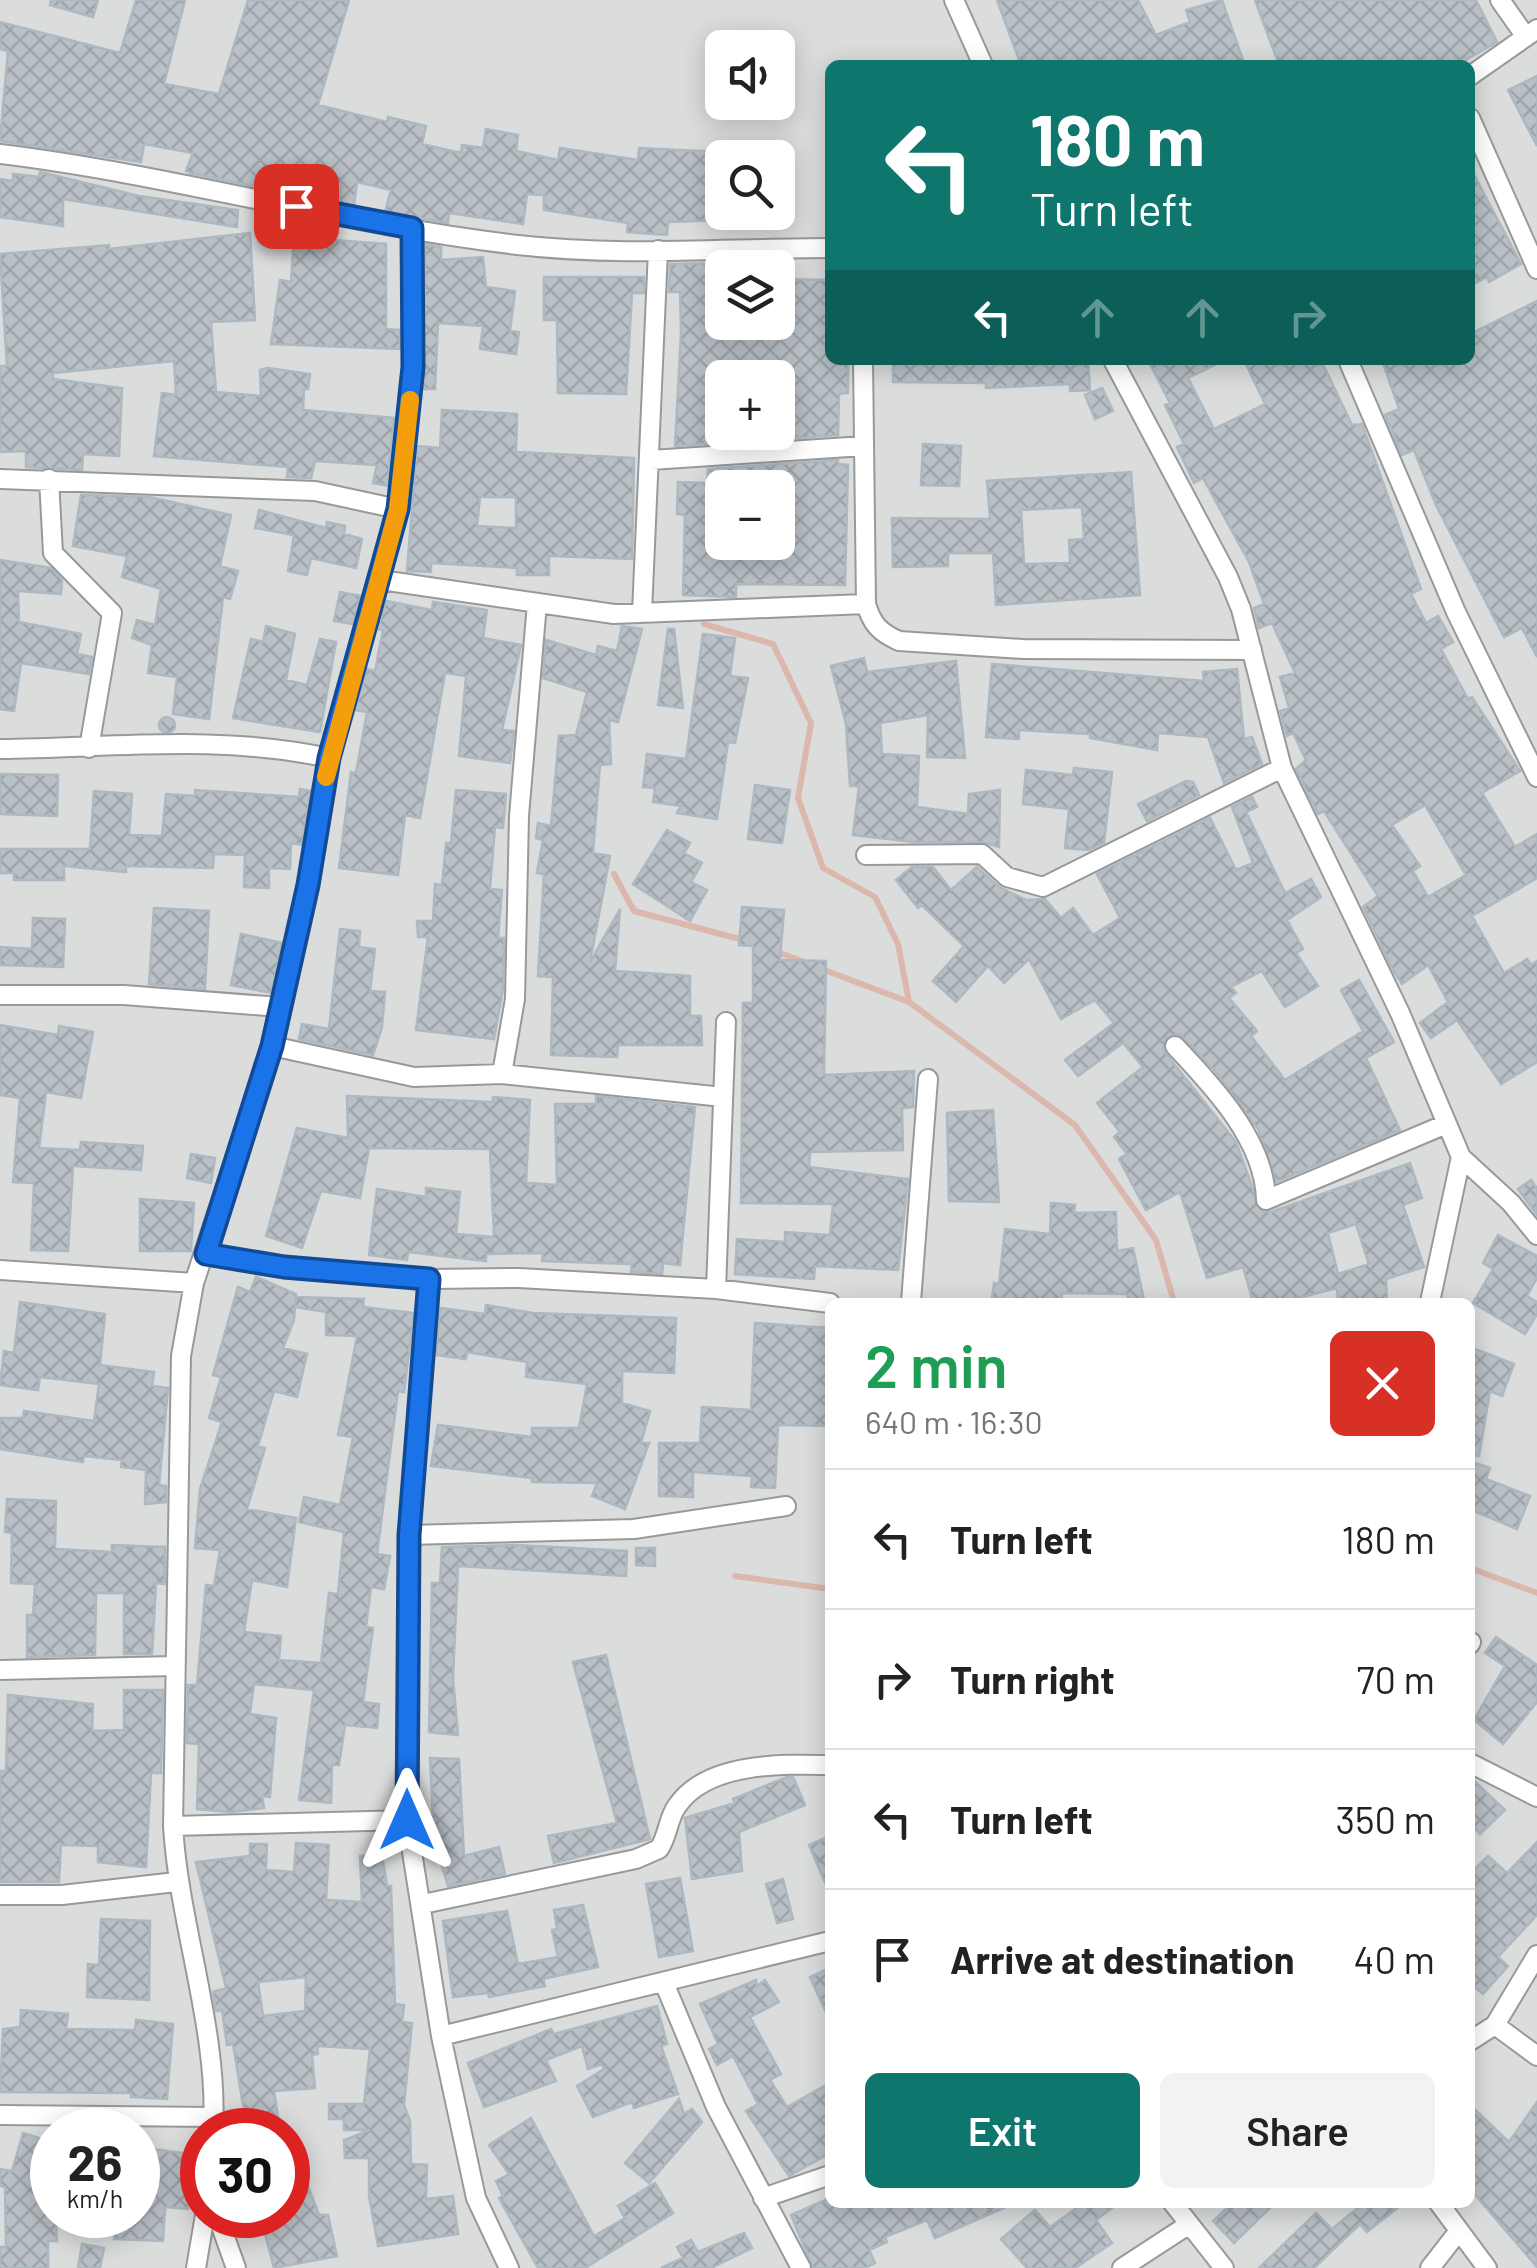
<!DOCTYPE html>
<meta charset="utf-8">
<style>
body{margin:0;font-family:Barlow,sans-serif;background:#f2f2f2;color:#222;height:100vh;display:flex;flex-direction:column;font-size:38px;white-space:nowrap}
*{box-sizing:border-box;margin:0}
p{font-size:32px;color:#767676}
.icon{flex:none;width:55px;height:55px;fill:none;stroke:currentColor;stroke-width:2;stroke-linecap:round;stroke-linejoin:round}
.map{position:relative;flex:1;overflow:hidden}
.sheet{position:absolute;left:825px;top:1298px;width:650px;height:910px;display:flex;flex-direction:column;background:#fff;border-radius:15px;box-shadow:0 5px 25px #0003}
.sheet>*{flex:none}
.hud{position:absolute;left:825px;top:60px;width:650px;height:305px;border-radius:15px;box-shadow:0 5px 25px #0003;background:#0f766e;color:#fff;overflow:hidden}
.controls{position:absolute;left:705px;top:30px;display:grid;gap:20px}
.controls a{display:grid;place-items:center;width:90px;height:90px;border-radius:15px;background:#fff;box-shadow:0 5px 25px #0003;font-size:50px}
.speed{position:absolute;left:30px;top:2108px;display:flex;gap:20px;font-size:50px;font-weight:700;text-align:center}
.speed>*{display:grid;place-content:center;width:130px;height:130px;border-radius:50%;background:#fff;box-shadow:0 5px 25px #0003;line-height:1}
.speed small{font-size:25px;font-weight:400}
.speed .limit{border:15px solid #d22;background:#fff;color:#111}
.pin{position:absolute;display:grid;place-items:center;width:85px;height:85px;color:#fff;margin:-42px;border-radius:20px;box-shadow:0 5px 15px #0006}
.me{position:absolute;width:110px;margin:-55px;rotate:0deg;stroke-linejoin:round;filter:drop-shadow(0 0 8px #0008)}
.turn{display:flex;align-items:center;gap:35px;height:210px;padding:0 40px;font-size:45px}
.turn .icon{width:130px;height:130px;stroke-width:2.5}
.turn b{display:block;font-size:70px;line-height:85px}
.lanes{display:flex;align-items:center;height:95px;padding:0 40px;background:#0003;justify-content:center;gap:50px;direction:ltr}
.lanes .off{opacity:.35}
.round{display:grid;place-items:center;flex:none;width:105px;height:105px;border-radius:15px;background:#f2f2f2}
.summary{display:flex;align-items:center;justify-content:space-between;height:170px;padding:0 40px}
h1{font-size:60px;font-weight:600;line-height:75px;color:#1e9e55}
.button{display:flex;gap:20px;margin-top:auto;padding:20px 40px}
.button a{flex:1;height:115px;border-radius:15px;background:#0f766e;color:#fff;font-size:40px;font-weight:600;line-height:115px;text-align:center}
.button a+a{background:#f2f2f2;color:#222}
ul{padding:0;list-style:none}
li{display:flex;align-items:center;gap:30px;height:140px;padding:0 40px;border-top:2px solid #e0e0e0}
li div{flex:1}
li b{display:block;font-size:38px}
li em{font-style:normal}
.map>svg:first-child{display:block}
.residential{fill:#dbdcdc;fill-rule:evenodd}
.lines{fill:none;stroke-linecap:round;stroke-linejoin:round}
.stream{stroke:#dcb7ad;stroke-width:6}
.building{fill:url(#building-cross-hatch);stroke:#acb9c2;stroke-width:2.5;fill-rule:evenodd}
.minor-casing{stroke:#999;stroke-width:22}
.minor{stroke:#fff;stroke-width:18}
.route-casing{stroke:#114b97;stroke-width:25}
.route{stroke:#1a73e8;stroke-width:18}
.slow{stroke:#f59e0b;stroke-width:18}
</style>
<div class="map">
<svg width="1537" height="2268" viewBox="0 0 1537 2268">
<defs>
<pattern id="building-cross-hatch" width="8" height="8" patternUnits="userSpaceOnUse" patternTransform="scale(2.5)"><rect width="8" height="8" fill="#b9c0c6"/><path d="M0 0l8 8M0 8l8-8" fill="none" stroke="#9fa5aa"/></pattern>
</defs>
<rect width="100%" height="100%" fill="#e9ecf1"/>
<path class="residential" d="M0,0H1537V2268H0ZM722,48H778V102H722ZM830,65H1470V360H830ZM722,158H778V212H722ZM722,268H778V322H722ZM722,378H778V432H722ZM722,488H778V542H722ZM830,1302H1470V2202H830ZM52,2130H138V2215H52ZM202,2130H288V2215H202Z"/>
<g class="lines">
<path class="stream" d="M704,624L773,644L811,723L798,798L823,868L875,897L898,944L909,1002
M614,874L634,911L747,941
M772,950L807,963
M819,968L909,1002L1075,1125L1156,1240L1174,1302
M1470,1568L1537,1593
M735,1576L830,1589"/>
</g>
<path class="building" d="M51,0H98L93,17L50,5Z
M136,0H185L164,84L219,94L248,0H349L318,105L387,122L388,117L426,126L422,144L461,153L462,145L483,148L486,129L518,135L516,151L558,160L560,148L638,160L639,148L720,152L722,220L668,222L667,235L627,232L628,223L544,210V195L527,194L523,224L449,213L448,223L385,212L391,190L357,182L354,206L339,203L341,184L301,174L296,195L190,173L186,171L193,153L144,144L141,162L0,141L8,51L0,49V22L120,53Z
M997,0H1138L1156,35L1190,22L1186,10L1222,0L1243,60L1228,65H1021Z
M1255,0H1476L1497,42L1457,65H1279Z
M1537,76V146L1508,90Z
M1470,167L1521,264L1489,282L1487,277L1470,286Z
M40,172L139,196L238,210L237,227L63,199V226L0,217V179L13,181V174L39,177Z
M250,233L255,320L211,322L216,392L261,396L260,370L268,368L310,374L308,389H304L303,410L394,418L388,486L373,483L377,465L315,461L311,478L287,477L288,467L154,456L162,393L176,395L174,361L53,373V379L122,388L119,456L83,454L82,470L26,467V451L0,452V366H7L0,254L109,245V249Z
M294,237L386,244V329L400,330V349L271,344L280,280L291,282Z
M425,244L441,247V260L483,257L486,287L515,291L510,331L519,332L516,354L480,349L483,326L438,323L435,389H423Z
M722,263V322H778V279L830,280V360H848V393L839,394L838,435L675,446L681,334L680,292H669L670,264ZM722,378H778V432H722Z
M544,277H644V293H632L626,394L558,393L557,320H544Z
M1537,301V657L1522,628L1504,637L1436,505L1414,450L1402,455L1385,415L1399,409L1383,363L1470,360V334Z
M893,360H1088L1090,390L1070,391V384L986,388V383L893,382Z
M1148,360H1225L1188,378L1214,429L1265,404L1244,360H1321L1352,425L1362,424L1421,589L1411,594L1426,623L1438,616L1453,642L1441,649L1468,699L1472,697L1520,771L1482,793L1515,847L1537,834V878L1472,916L1504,973L1527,959L1531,965L1537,961V1062L1501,1084L1457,1020L1431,1038L1420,1023L1448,1002L1428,965L1402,984L1394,972L1363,907L1378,896L1324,811L1318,814L1296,769L1306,760L1293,733L1287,736L1280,711L1289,708L1280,677L1295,673L1272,623L1259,628L1254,608L1264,604L1249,562L1203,478L1194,483L1177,447L1184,444L1165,405L1170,403ZM1425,805L1466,875L1428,897L1413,871L1420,866L1392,825Z
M1102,388L1113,411L1095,419L1085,395Z
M442,410L517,414L516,452L634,458L632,559L549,556V575H517V568L431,563V572L407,571L417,446L440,448ZM480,497H516V528L477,526Z
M923,444L961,446L959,486L921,485Z
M838,460V464L848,465L845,585L736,584V597L683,595L685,515L677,514L678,482L707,483L708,469ZM722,488H778V542H722Z
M1131,472L1140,595L996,605L993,553H948V566L893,567L892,518L990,519L987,481ZM1082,507L1084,539L1069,540L1070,563L1024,564L1021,510Z
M81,495L149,497L231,515L220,566L238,571L230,599L223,597L209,719L173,714L177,677L148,673L152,645L132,638L137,620L155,625L161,589L122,577L127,556L73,546Z
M259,510L326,528L327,522L345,526L344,534L362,539L356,568L311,558L307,575L288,571L294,535L255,528Z
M0,560L51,568L62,580L61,594L18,591L19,622L81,634L77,654L92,657L89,674L21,663L14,711L0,709Z
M340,592L361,596L353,624L334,621Z
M386,601L432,610L433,602L487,610L483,638L521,645L502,730L514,731L510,763L459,756L466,676L445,673L420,818L405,815L398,875L339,868L351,772L356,773L367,712L355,710L367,669L375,671L383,630L378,629Z
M266,626L295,634L286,680L307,685L320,639L336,642L320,732L233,718L251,639L263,642Z
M622,626L642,629L618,722L609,720L611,764L600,765L593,853L610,856L590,962L620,909L615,971L690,976V1016H701L702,1045H618L617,1057L551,1055L553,977L538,976L544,874L537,873L543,840L536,838L538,823L551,826L559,736L576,735L587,692L543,678L546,640L596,655L598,646L617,651Z
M668,629H674L683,708L658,705Z
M703,634L735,638L730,676L748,678L735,743L728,742L717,819L677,813L681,806L653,802L655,788L643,787L647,754L686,759Z
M864,658L867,672L956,661L965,758L927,757L928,715L880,723L882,754L919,756L917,807L968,814L969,794L1000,790L999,847L982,842H914L853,835L859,786H850L846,724L831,666Z
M992,664L1204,681L1203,672L1237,669L1244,739L1252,737L1262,764L1224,783L1208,737L1158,733L1157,750L1090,738V734L1019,730V739L986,737Z
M159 725a8 8 0 1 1 16 0a8 8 0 1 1-16 0Z
M1074,768L1112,772L1104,843L1089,850L1065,848L1069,809L1023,804L1026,770L1073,775Z
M0,774L58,775L57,816L0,814Z
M1186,781L1193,782L1199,795L1147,821L1138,804Z
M755,785L790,790L782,843L748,839Z
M300,789L311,791L302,845L291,843L290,869L269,868V888L244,887L245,855L214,854L213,868L126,866V872L64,866V880H14V873H0V849H90L94,791L132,794L129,835L162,836L166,794L195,796V790L299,797Z
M456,790L506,794L503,828L495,827L490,889L502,890L498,938H504L503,989L494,1039L416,1030L428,937H418L417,921H433L435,884L442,885L446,843H451Z
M1252,797L1257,807L1246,812L1285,893L1311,879L1321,897L1287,920L1303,949L1296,953L1318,986L1285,1007L1262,971L1231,987L1236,993L1229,998L1257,1031L1251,1036L1285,1080L1363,1031L1341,990L1359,980L1394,1042L1366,1058L1400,1130L1276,1182L1258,1129L1215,1071L1179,1034L1166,1038L1163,1050L1236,1142L1261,1211L1271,1212L1410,1163L1422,1198L1403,1205L1424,1267L1386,1279L1387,1302H1338L1337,1288L1283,1302H1253L1243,1267L1207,1278L1180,1192L1146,1210L1119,1159L1127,1154L1114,1137L1120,1132L1097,1103L1143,1067L1123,1043L1078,1076L1065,1060L1114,1023L1095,1000L1061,1019L1029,959L1004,983L988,966L956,1002L933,981L964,946L922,905L918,908L896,880L912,867H933L951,890L977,867L999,887L1026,900L1045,899L1061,918L1073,908L1093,935L1120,918L1097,874L1210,818L1236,870L1253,863L1232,807ZM1356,1224L1369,1264L1338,1274L1328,1233Z
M667,830L690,843L684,853L702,863L691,882L707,890L690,921L633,884Z
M742,907L784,910L780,960L826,961L824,1075L914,1071L913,1107L902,1108L903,1150L810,1152L809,1167L908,1179L898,1270L815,1266L814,1279L735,1274L737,1239L785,1242V1232L830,1235L833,1204L741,1203L743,1003H753V946L739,945Z
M154,908L209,911L205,989L149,984Z
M33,918L65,919L63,967L0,965V947L32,949Z
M340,929L360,931L359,947L375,949L370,991L385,992L382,1027L373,1055L299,1039L302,1024L329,1029Z
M241,934L282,943L271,993L231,985Z
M0,1025L58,1035L59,1026L93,1032L81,1098L46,1092L39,1148L80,1150L81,1142L143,1146L141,1170L73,1166L68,1251L31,1250L34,1183L13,1182L20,1098L0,1095Z
M347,1096L493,1102V1097L530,1100L526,1183L557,1185L555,1104H596V1096L695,1107L680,1265L663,1263L662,1274L631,1272L632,1264L542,1261L543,1253L486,1254V1261L408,1252L407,1260L369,1255L377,1189L426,1197V1188L460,1192L456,1234L494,1237L490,1149L369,1148L360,1198L321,1191L302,1248L266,1236L297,1128L348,1138Z
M993,1110L999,1202L949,1201L947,1113Z
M191,1154L215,1158L211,1183L187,1178Z
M1531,1180L1537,1188V1215L1518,1189Z
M140,1199L194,1203L191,1251H140Z
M1051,1203L1075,1205L1074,1213L1116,1212L1117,1251L1133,1248L1144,1300L1129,1302L1127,1294L1062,1293L1061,1302L992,1298L994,1283L999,1284L1005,1229L1050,1234Z
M1498,1235L1537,1256V1278L1527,1296L1537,1302V1314L1525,1334L1473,1303L1493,1269L1483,1263Z
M256,1277L296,1294L294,1320L283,1348L307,1354L297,1397L274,1391L258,1446L265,1448L247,1509L296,1518L287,1587L252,1580L244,1632L281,1636L279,1660L321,1663L329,1593L338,1594L344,1532L299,1522L304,1497L340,1505L353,1437L338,1435L357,1336L326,1335V1312L295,1307L296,1297L364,1299L363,1307L414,1313L404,1392L398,1391L377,1554L390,1556L384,1589L371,1587L366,1627L373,1628L363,1702L379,1704L377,1728L345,1725L339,1765H332L331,1803L299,1800L314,1690L254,1684L250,1714L276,1718L270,1797L262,1796L264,1808L231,1812L197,1809L199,1744L187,1743L188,1685H197L206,1585L214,1586L220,1550L195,1548L200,1489L222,1422L209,1418L221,1377L213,1375L238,1287L250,1292Z
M20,1302L105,1314L100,1365L154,1372L152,1386L168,1388L159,1485L166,1486V1502L145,1504L146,1470L121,1467L122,1460L84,1456L83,1462L0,1449V1418H23L24,1411L94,1421L99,1384L40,1377L38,1390L0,1385L4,1351L14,1353Z
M486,1305L533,1313L676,1318L674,1373L622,1371V1403L650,1411L641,1443H649L625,1509L592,1496L597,1483L532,1482V1478L431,1466L438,1425L532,1437V1428H579L587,1384L526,1377L527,1362L467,1352L466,1359L436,1355L440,1308L485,1314Z
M755,1323L830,1328V1426L778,1425L775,1488L751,1487L752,1476L693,1472V1497L659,1496V1443H700L702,1407L751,1410Z
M1470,1347L1514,1364L1502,1396L1490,1391L1479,1456H1470Z
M1470,1461L1490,1468L1486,1479L1530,1496L1517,1529L1474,1511L1470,1516Z
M7,1499L56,1501L55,1549L112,1552V1545L165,1547V1584L156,1583L152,1654H124V1593H96L95,1655L27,1657V1615H33L35,1584L11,1583L12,1533L5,1532Z
M515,1545L627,1551L626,1576L458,1566L453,1678L458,1735L429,1732L432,1583H440L442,1547Z
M636,1548H655V1566L636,1565Z
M1496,1637L1537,1665V1702L1503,1744L1474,1720L1505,1666L1485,1653Z
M606,1655L650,1839L554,1863L548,1836L617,1823L573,1662Z
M124,1690H163L161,1773H151L146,1867L98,1862V1846L61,1845L59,1882H0V1771H6L8,1695L93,1704L92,1731L124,1730Z
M430,1758L459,1759L464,1856L499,1847L505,1874L448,1886L434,1841Z
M787,1777H793L805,1805L739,1832L742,1871L692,1879L685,1818L735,1803L733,1799Z
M1470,1777L1505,1810L1480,1834L1470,1824Z
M830,1836V1894L809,1845Z
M1537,1842V1915L1498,1957L1508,1966L1483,1994L1470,1983V1874L1488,1856L1507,1873Z
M296,1843L329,1845L326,1900L362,1902L360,1856L382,1855L387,1886H391L395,2004L404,2005L402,2022L412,2023L404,2105L410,2121L411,2164L427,2165L426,2199L453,2196L458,2234L378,2246L369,2196V2158H345L344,2140L370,2130H344V2119H329V2104H364L370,2049L317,2046L318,2054L312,2055L315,2088L274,2091L280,2130H247L233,2044L227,2045L222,2010L216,2011L213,1992L226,1988L196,1862L250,1856V1844H267L266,1870L294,1872ZM306,1977L305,2011L263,2016L258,1982Z
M680,1878L693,1951L659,1957L646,1884Z
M783,1879L793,1919L777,1923L766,1884Z
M583,1905L598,1967L543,1979L545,1986L489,1997L488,1993L453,1997L443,1921L507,1911L518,1964L558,1957L552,1930L557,1929L554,1910Z
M101,1919L150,1921L149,2000L87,1997L88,1964L99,1965Z
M830,1968V2021L810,1977Z
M756,1980L757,1986L765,1980L779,2002L750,2017L781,2074L770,2080L787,2107L830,2083V2153L789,2176L746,2111L758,2104L733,2056L717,2065L709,2049L718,2044L700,2004Z
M657,2006L667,2044L661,2046L678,2094L634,2108L632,2102L593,2117L577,2086L604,2069L602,2064L588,2069L582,2046L546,2060L556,2081L484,2107L468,2063L551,2029L554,2034Z
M21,2010L68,2014L66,2029L135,2030L136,2020L173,2024L167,2099L131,2097V2093L0,2092L3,2029L20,2027Z
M679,2099L684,2114L692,2109L702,2122L649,2183L625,2163Z
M1537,2102V2267L1470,2189V2105L1509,2142Z
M531,2118L594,2236L625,2218L618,2206L655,2183L673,2213L585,2268H538L499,2198L503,2196L496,2181L509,2174L489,2145Z
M23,2133L52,2142L57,2241H48V2268H0V2247H6L5,2187L0,2186V2169L12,2171Z
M289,2136L319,2215H328L337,2256L274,2268L260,2215H288Z
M138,2147L191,2154L188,2209L165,2207L163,2241L114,2239L115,2215H138Z
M830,2198V2202H1017L935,2238L927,2220L885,2237L887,2242L869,2250L875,2263L865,2268H813L791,2215Z
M1085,2202H1120L1096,2220L1112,2243L1075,2268H1027L1001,2239L1035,2210L1050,2227Z
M1233,2202H1276L1234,2243L1213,2221Z
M1405,2202L1367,2232L1360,2224L1314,2268H1259L1316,2213L1332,2229L1365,2202Z
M744,2233L752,2248L711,2268H661L683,2258L677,2247L691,2240L698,2252Z
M82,2244L104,2248L100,2268H78Z"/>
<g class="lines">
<defs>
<path id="minor" d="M954,0L983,65
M1500,0L1526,37
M1470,76L1537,29
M1470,118L1537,269
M0,154C174,175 344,225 518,245C621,257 726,248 830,248
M863,360L866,604
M1113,360L1228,577L1241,609L1282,768L1400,1013L1461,1157L1430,1302
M1348,360L1456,612L1537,777
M651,460L864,446
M0,479L315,491L398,509
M49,479L53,553L112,613L89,748
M381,580L614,614L866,604C872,624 879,632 899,641L1023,649L1252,650
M642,613L658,250
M0,749C112,748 218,734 329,758
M866,855L982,854L1007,877L1043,887L1282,768
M0,995H124L280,1007
M272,1046L414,1077L502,1074L723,1097
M1175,1046C1213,1086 1265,1141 1266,1200L1444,1125
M502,1074L515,999L519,816L537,603
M1461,1157L1511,1203L1537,1235
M206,1254L284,1267L429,1279L519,1278L716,1289L830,1303
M0,1270L194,1283
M429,1279L409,1535L407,1820L441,2036L476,2198L509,2268
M716,1289L726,1022
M911,1302L928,1079
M409,1535L634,1529L786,1506
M1470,1644L1471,1642
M0,1670L175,1666
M1470,1763L1537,1797
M173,1826L407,1820
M0,1895H62L176,1882
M423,1904L636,1859L659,1849C668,1836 668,1818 677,1806C707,1762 781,1764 830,1765
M665,1985L716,2107L801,2268
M1495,2025L1537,2056
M441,2036L830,1941
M1470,2041L1495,2025L1537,1955
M0,2115L214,2117
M213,2130C219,2031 179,1926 173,1826L181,1356L194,1283L272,1046L308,885L329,758L398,509L413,367L412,228
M763,2198L830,2175
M1172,2202L1224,2268
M1438,2202L1487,2268
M217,2215L236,2268
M196,2268L205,2215
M1122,2268L1188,2225
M1430,2268L1458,2232"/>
</defs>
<use href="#minor" class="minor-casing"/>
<use href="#minor" class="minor"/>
</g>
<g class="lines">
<defs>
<path id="route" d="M296,206L412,228L413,367L398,509L329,758L308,885L272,1046L206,1254L284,1267L429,1279L409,1535L407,1820"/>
</defs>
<use href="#route" class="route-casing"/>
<use href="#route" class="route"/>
<path class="slow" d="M326,777L398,509L410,400"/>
</g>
</svg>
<div class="controls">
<a><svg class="icon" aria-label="sound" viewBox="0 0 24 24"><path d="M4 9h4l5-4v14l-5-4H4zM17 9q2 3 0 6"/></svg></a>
<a><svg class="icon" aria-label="search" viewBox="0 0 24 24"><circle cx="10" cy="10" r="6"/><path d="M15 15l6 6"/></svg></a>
<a><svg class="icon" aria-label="layers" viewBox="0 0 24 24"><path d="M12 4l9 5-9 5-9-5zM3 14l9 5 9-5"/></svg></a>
<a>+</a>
<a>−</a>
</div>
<div class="speed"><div>26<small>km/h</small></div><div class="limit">30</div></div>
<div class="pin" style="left:296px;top:206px;background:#d93025"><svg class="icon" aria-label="arrive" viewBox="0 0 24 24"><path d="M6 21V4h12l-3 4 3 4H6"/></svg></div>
<svg class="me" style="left:407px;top:1820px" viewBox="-20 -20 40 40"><path d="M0-17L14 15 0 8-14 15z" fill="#1a73e8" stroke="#fff" stroke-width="4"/></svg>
<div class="hud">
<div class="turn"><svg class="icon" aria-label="left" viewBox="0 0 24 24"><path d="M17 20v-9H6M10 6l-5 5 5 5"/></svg><div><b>180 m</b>Turn left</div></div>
<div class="lanes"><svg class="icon" aria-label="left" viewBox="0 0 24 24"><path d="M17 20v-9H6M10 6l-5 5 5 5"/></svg><svg class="icon off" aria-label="ahead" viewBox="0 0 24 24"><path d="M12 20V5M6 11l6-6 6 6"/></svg><svg class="icon off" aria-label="ahead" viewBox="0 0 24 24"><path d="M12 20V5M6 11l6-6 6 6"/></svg><svg class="icon off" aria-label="right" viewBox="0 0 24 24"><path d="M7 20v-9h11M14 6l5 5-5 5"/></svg></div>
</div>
<section class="sheet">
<div class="summary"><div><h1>2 min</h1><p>640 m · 16:30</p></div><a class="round" style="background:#d93025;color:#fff"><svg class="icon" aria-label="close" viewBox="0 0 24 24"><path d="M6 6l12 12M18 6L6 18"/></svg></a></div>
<ul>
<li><svg class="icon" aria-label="left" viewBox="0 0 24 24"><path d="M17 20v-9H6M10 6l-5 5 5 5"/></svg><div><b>Turn left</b></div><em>180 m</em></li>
<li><svg class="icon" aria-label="right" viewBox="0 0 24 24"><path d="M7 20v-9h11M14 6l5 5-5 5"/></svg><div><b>Turn right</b></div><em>70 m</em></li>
<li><svg class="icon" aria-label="left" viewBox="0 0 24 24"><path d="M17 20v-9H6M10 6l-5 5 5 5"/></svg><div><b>Turn left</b></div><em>350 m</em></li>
<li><svg class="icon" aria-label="arrive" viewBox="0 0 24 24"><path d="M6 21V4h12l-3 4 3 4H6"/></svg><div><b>Arrive at destination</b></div><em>40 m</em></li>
</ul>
<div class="button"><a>Exit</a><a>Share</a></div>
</section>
</div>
